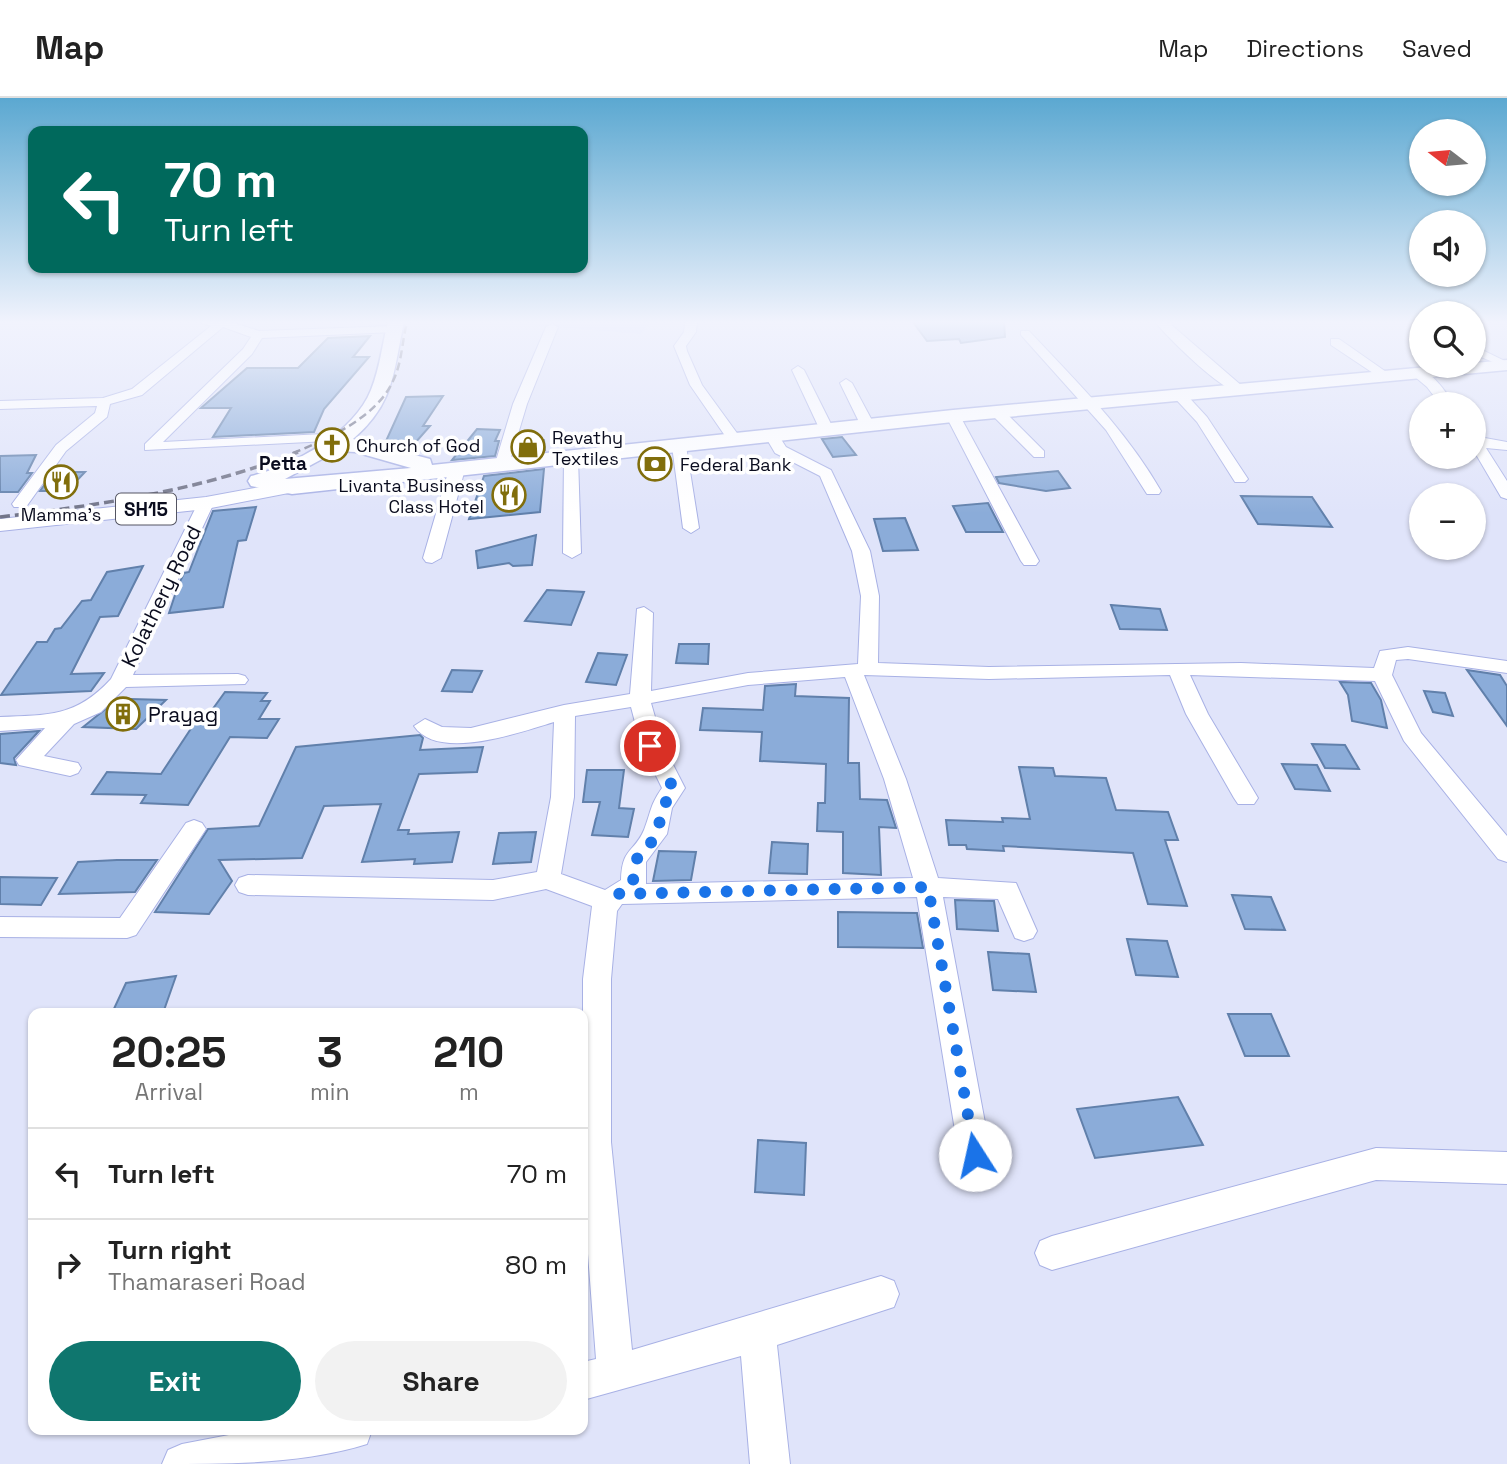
<!DOCTYPE html>
<meta charset="utf-8">
<style>
body{margin:0;font-family:"Space Grotesk",sans-serif;background:#f2f2f2;color:#222;height:100vh;display:flex;flex-direction:column;font-size:26px;white-space:nowrap}
*{box-sizing:border-box;margin:0}
p{font-size:23px;color:#767676}
.icon{flex:none;width:38px;height:38px;fill:none;stroke:currentColor;stroke-width:2;stroke-linecap:round;stroke-linejoin:round}
.map{position:relative;flex:1;overflow:hidden}
.drawer{position:absolute;left:28px;top:910px;width:560px;height:427px;display:flex;flex-direction:column;background:#fff;border-radius:14px;box-shadow:0 2px 5px #0004}
.drawer>*{flex:none}
.banner{position:absolute;left:28px;top:28px;width:560px;height:147px;border-radius:14px;box-shadow:0 2px 5px #0004;background:#00695c;color:#fff;overflow:hidden}
.needle{width:46px;rotate:286deg}
.buttons{position:absolute;left:1409px;top:21px;display:grid;gap:14px}
.buttons a{display:grid;place-items:center;width:77px;height:77px;border-radius:50%;background:#fff;box-shadow:0 2px 5px #0004;font-size:35px}
.pin{position:absolute;display:grid;place-items:center;width:60px;height:60px;color:#fff;margin:-30px;border:4px solid #fff;border-radius:50%;box-shadow:0 2px 7px #0007}
.me{position:absolute;width:77px;margin:-38px;rotate:350deg;stroke-linejoin:round;filter:drop-shadow(0 0 5px #0008)}
.turn{display:flex;align-items:center;gap:24px;height:147px;padding:0 21px;font-size:32px}
.turn .icon{width:91px;height:91px;stroke-width:2.5}
.turn b{display:block;font-size:49px;line-height:60px}
.eta{display:flex;justify-content:space-evenly;align-items:center;height:119px;text-align:center}
.eta b{font-size:42px;font-weight:700;line-height:49px}
.cta{display:flex;gap:14px;margin-top:auto;padding:14px 21px}
.cta a{flex:1;height:80px;border-radius:42px;background:#0f766e;color:#fff;font-size:28px;font-weight:700;line-height:80px;text-align:center}
.cta a+a{background:#f2f2f2;color:#222}
ul{padding:0;list-style:none}
li{display:flex;align-items:center;gap:21px;height:91px;padding:0 21px;border-top:2px solid #e0e0e0}
li div{flex:1}
li b{display:block;font-size:26px}
li em{font-style:normal}
header{display:flex;align-items:center;gap:42px;box-sizing:border-box;height:98px;padding:0 35px;background:#fff;border-bottom:2px solid #e0e0e0}
header strong{font-size:33px}
nav{display:flex;gap:38px;margin-inline-start:auto;font-size:24px}
.map>svg:first-child{display:block}
.built{fill:#d1d8fd}
.building{fill:#8bacd9;stroke:#6180ab;stroke-width:2}
.lines{fill:none;stroke-linecap:round;stroke-linejoin:round}
.minor-casing{stroke:#a8b1e5;stroke-width:2}
.major-casing{stroke:#a8b1e5;stroke-width:2}
.highway-casing{stroke:#a8b1e5;stroke-width:3}
.minor{fill:#fff;fill-rule:evenodd}
.major{fill:#fff;fill-rule:evenodd}
.highway{fill:#fff;fill-rule:evenodd}
.rail-far1{stroke:#727589;stroke-width:2.5;stroke-dasharray:8 4.5;stroke-linecap:butt}
.rail{stroke:#727589;stroke-width:3.5;stroke-dasharray:10 5;stroke-linecap:butt}
.route{stroke:#1a73e8;stroke-width:12;stroke-dasharray:0 21.6}
.labels{text-anchor:middle;dominant-baseline:central;stroke-width:7;stroke-linejoin:round;paint-order:stroke}
.far-poi-label{font-size:18px;fill:#0a0c1e;stroke:#fff;text-anchor:start}
.far-neighbourhood-label{font-size:19px;font-weight:bold;fill:#0a0c1e;stroke:#fff}
.shield{fill:#fff;stroke:#545562;stroke-width:2}
.shield-label{font-size:19px;font-weight:bold;fill:#0a0c1e}
.street-label{font-size:21px;fill:#0a0c1e;stroke:#fff}
.poi-label{font-size:21px;fill:#0a0c1e;stroke:#fff;text-anchor:start}
</style>
<header>
<strong>Map</strong>
<nav><a>Map</a><a>Directions</a><a>Saved</a></nav>
</header>
<div class="map">
<svg width="1507" height="1366" viewBox="0 0 1507 1366">
<rect width="100%" height="100%" fill="#e0e4fa"/>
<path class="built" d="M533,224H650L641,236L531,227Z"/>
<path class="building" d="M913,224H1004L1005,239L961,245L959,241L927,243Z
M370,238L353,259H369L324,311L314,334L213,339L231,310H201L247,270H298L328,240Z
M443,298L423,328H430L408,353L386,343L406,299Z
M477,331L500,332L495,343H499L495,358L452,362Z
M842,339L856,357L833,359L822,341Z
M519,342H544L545,352L515,356Z
M36,357L27,375H32L18,394H0V358Z
M544,371L540,414L469,421L484,378Z
M1058,373L1070,390L1046,393L999,385L996,379Z
M54,374H85L67,393H40Z
M1241,398L1312,399L1332,429L1258,426Z
M988,405L1003,434H966L953,408Z
M256,409L246,442L238,443L223,509L169,515L178,488L184,475L189,474L213,413Z
M905,420L918,452L883,453L874,421Z
M536,437L532,467L513,468L509,465L478,470L476,453Z
M143,468L118,518L100,519L71,576L104,575L91,593L1,597L37,544H47L55,531L61,530L82,503L91,502L107,474Z
M547,492L584,494L571,527L525,523Z
M1111,507L1160,511L1167,532L1120,531Z
M679,546H709L708,566L676,565Z
M598,555L627,557L616,587L586,584Z
M452,572L482,573L472,594L442,593Z
M1467,572L1500,577L1507,588V628Z
M1340,584L1371,585L1381,602L1387,630L1352,623L1348,597Z
M796,586L795,598L849,600L848,665H859L860,701L887,702L896,730L879,729L881,777L843,775V734L817,733L818,705H825L826,666L760,663L762,634L700,632L703,610L763,612L765,588Z
M1424,593L1445,595L1453,618L1433,614Z
M225,594L267,595L261,603H270L259,621H279L267,640L230,639L188,707L141,705L146,697L92,696L107,674L161,676L196,623H204Z
M118,601H130L166,602L136,631L83,629Z
M39,633L14,660L16,667L0,665V636Z
M420,637L423,640L420,652L483,649L477,674L419,676L398,732H409L408,736L459,734L452,764L414,766L415,761L362,764L381,706L324,708L302,760L219,762L232,783L209,816L155,814L208,731L259,728L296,649Z
M1312,646L1345,647L1359,671L1325,670Z
M1282,666L1317,667L1330,693L1295,691Z
M1019,669L1053,670L1055,678L1106,680L1116,712L1168,714L1178,742H1165L1187,808L1148,806L1133,755L1003,748L1004,753L967,751L966,747H949L946,722L1003,724L1002,720L1030,721Z
M587,672H624L619,710L634,711L628,739L592,737L600,704H583Z
M536,734L531,764L493,766L499,735Z
M772,744L808,746L807,776L769,775Z
M659,753L696,754L691,782L653,783Z
M117,762H157L135,794L59,796L78,764Z
M0,779L57,780L41,807L0,806Z
M1232,797L1271,799L1285,832L1245,831Z
M955,802L994,803L998,833L957,831Z
M838,814L917,815L923,850L838,849Z
M1127,841L1167,843L1178,879L1136,877Z
M988,854L1029,856L1036,894L993,892Z
M176,878L163,915H112L126,885Z
M1228,916H1271L1289,958H1245Z
M1178,999L1203,1047L1095,1060L1077,1011Z
M758,1042L806,1045L804,1097L755,1094Z"/>
<g class="lines">
<defs>
<path id="minor" d="M199,224H231L259,233L394,228L400,231L394,234L262,240L252,256L163,344L343,335L348,336V342L145,352V346L243,251L251,239L223,229L142,297L110,306L107,319L66,353L26,409H14L12,406L56,347L95,315L97,308L0,311V303L103,300L132,291L211,228Z
M685,224H697L696,234L686,248L687,253L702,287L742,342L740,345H730L690,287L674,248L684,234Z
M1155,224H1168L1242,288V294C1224,297 1168,239 1155,224Z
M1409,224H1421V230Z
M552,226L558,229L527,306L509,366L507,369H497L495,366L513,306L546,229Z
M1021,233H1029C1077,284 1126,332 1161,393L1159,396H1147L1106,332L1021,237Z
M1331,241H1339L1392,278L1382,281L1331,247Z
M1474,248L1507,264V270L1474,256Z
M798,268L804,272L834,332L832,335L820,332L792,272Z
M1414,272C1431,270 1445,293 1454,306H1440L1427,289L1414,278Z
M846,281L852,285L875,328L873,331L861,328L840,285Z
M1173,293H1183L1207,319L1248,381L1245,384H1235L1197,324L1171,296Z
M992,311H1002L1044,353V359H1034L992,317Z
M953,314L960,318L1039,463L1036,467H1024L1021,463L946,318Z
M772,334L777,335L786,349L831,372L870,453L879,498L878,565L989,569L1241,565L1374,570L1380,553L1408,549L1507,563V575L1408,561L1396,562L1392,577L1421,635L1507,738V764L1498,761L1404,643L1375,583L1190,577L1208,616L1258,700L1254,706H1238L1234,700L1186,616L1170,577L989,581L864,577L906,681L938,780L1016,785L1037,833L1033,840L1024,843L1015,840L998,801L943,799L991,1057L986,1068L975,1072L964,1068L959,1057L917,799L622,806L617,813L611,881V1044L632,1252L881,1178L894,1183L899,1196L894,1209L777,1247L790,1366H750L741,1258L583,1302V1264L596,1261L583,1090V881L592,808L546,791L493,802L248,797L239,794L235,787L239,780L248,777L493,782L537,774L551,699L554,624C521,634 438,664 414,628L425,621L442,629L471,630L564,607L630,596L637,511L644,509L653,515L651,593L748,575L858,566L861,498L852,453L820,378L775,355L765,338ZM845,579L884,681L913,780L646,786V764L667,736L672,710L685,690L663,647L651,605L748,587ZM631,609L641,647L662,690C650,707 651,714 644,732C634,755 622,749 621,782L605,792L561,776L574,699L575,618Z
M1474,338L1507,344V352L1486,350L1507,383V401L1501,399L1474,353Z
M679,344L686,348L699,430L691,435L683,430L672,348Z
M571,355L578,359L581,455L572,460L563,455L564,359Z
M457,366L465,371L441,460L432,465L426,464L423,460L449,371Z
M206,400L214,405L133,577L238,576L245,578L248,582L245,586L126,589L101,614L74,626L44,658L78,665L81,670L78,675L70,678L19,667L16,662L45,630L0,633V619C49,617 76,619 111,581L198,405Z
M194,722L202,725L206,731L136,837L127,840L0,839V819L120,820L186,725Z
M1376,1050L1507,1054V1086L1376,1082L1052,1172L1040,1167L1035,1155L1040,1143L1052,1138Z
M255,1332H372L367,1346C303,1366 230,1366 162,1366L168,1352L182,1346Z"/>
<path id="major" d="M292,383L299,385L302,389L299,393L206,411L0,433V421L206,399Z"/>
<path id="highway" d="M388,224H404C393,274 395,305 353,341L430,361L432,367L953,312L1439,268H1474V265L1507,262V272L953,324L292,396L251,388L248,383L251,378C293,368 354,335 371,292C380,270 382,247 388,224ZM337,353L355,354L411,370L285,381Z"/>
</defs>
<use href="#minor" class="minor-casing"/>
<use href="#major" class="major-casing"/>
<use href="#highway" class="highway-casing"/>
<use href="#minor" class="minor"/>
<use href="#major" class="major"/>
<use href="#highway" class="highway"/>
<path class="rail-far1" d="M293,355C328,341 377,319 393,283C402,265 402,243 407,224"/>
<path class="rail" d="M0,419C101,407 203,392 298,354"/>
</g>
<linearGradient id="sky" x2="0" y2="1"><stop stop-color="#5ba8d1"/><stop offset="0.54" stop-color="#f1f3fd"/><stop offset="1" stop-color="#f1f3fd" stop-opacity="0"/></linearGradient>
<rect width="1507" height="415" fill="url(#sky)"/>
<g class="lines">
<path class="route" d="M650,648L656,664L674,690C662,707 663,716 656,735C645,762 634,745 633,787L619,796L928,789L975,1057"/>
</g>
<defs>
<symbol id="church-ring" viewBox="-11 -11 22 22"><circle r="9.5" fill="#fff" stroke="#816e0c" stroke-width="1.5"/><path d="M-1.2-6h2.4v3.5h3.3v2.4h-3.3V6h-2.4V-.1h-3.3v-2.4h3.3Z" fill="#816e0c"/></symbol>
<symbol id="shop-ring" viewBox="-11 -11 22 22"><circle r="9.5" fill="#fff" stroke="#816e0c" stroke-width="1.5"/><path d="M-5-2.5h2.3a2.7 3.5 0 0 1 5.4 0H5L5.5 6h-11ZM-1.5-2.5h3a1.5 2.3 0 0 0-3 0Z" fill="#816e0c"/></symbol>
<symbol id="bank-ring" viewBox="-11 -11 22 22"><circle r="9.5" fill="#fff" stroke="#816e0c" stroke-width="1.5"/><path d="M-6-4H6V4H-6ZM0-2.3a2.3 2.3 0 1 0 0 4.6a2.3 2.3 0 1 0 0-4.6Z" fill="#816e0c"/></symbol>
<symbol id="restaurant-ring" viewBox="-11 -11 22 22"><circle r="9.5" fill="#fff" stroke="#816e0c" stroke-width="1.5"/><path d="M-5-6h1v4h1v-4h1v4h1v-4h1v5L-1.5 .5V6h-2V.5L-5-1ZM5-6V6H3V1.5H1.5Q1.5-4 5-6Z" fill="#816e0c"/></symbol>
<symbol id="building-ring" viewBox="-11 -11 22 22"><circle r="9.5" fill="#fff" stroke="#816e0c" stroke-width="1.5"/><path d="M-4-6H4V6H1V3H-1V6H-4ZM-2.5-4.3h1.7v1.8h-1.7ZM.8-4.3h1.7v1.8H.8ZM-2.5-1h1.7V.8h-1.7ZM.8-1h1.7V.8H.8Z" fill="#816e0c"/></symbol>
</defs>
<g fill-rule="evenodd">
<use href="#church-ring" x="313" y="328" width="38" height="38"/>
<use href="#shop-ring" x="509" y="330" width="38" height="38"/>
<use href="#bank-ring" x="636" y="347" width="38" height="38"/>
<use href="#restaurant-ring" x="42" y="365" width="38" height="38"/>
<use href="#restaurant-ring" x="490" y="378" width="38" height="38"/>
<use href="#building-ring" x="104" y="597" width="38" height="38"/>
</g>
<g class="labels">
<g class="far-poi-label">
<text x="552" y="339">Revathy<tspan x="552" dy="21">Textiles</tspan></text>
<text x="356" y="347">Church of God</text>
<text x="680" y="366">Federal Bank</text>
<text x="484" y="387" text-anchor="end">Livanta Business<tspan x="484" dy="21">Class Hotel</tspan></text>
<text x="61" y="416" text-anchor="middle">Mamma's</text>
</g>
<g class="far-neighbourhood-label">
<text x="283" y="365">Petta</text>
</g>
<rect class="shield" x="116" y="395.5" width="60" height="31" rx="5"/>
<g class="shield-label">
<text x="146" y="411">SH15</text>
</g>
<g class="street-label">
<text transform="translate(161 498) rotate(-64)">Kolathery Road</text>
</g>
<g class="poi-label">
<text x="148" y="616">Prayag</text>
</g>
</g>
</svg>
<div class="buttons">
<a><svg class="needle" viewBox="-14 -14 28 28"><path d="M0-13l5 13h-10z" fill="#e53935"/><path d="M0 13l5-13h-10z" fill="#767676"/></svg></a>
<a><svg class="icon" aria-label="sound" viewBox="0 0 24 24"><path d="M4 9h4l5-4v14l-5-4H4zM17 9q2 3 0 6"/></svg></a>
<a><svg class="icon" aria-label="search" viewBox="0 0 24 24"><circle cx="10" cy="10" r="6"/><path d="M15 15l6 6"/></svg></a>
<a>+</a>
<a>−</a>
</div>
<div class="pin" style="left:650px;top:648px;background:#d93025"><svg class="icon" aria-label="arrive" viewBox="0 0 24 24"><path d="M6 21V4h12l-3 4 3 4H6"/></svg></div>
<svg class="me" style="left:975px;top:1057px" viewBox="-20 -20 40 40"><circle r="19" fill="#fff"/><path d="M0-13L10 11 0 6-10 11z" fill="#1a73e8"/></svg>
<div class="banner">
<div class="turn"><svg class="icon" aria-label="left" viewBox="0 0 24 24"><path d="M17 20v-9H6M10 6l-5 5 5 5"/></svg><div><b>70 m</b>Turn left</div></div>
</div>
<section class="drawer">
<div class="eta">
<div><b>20:25</b><p>Arrival</p></div>
<div><b>3</b><p>min</p></div>
<div><b>210</b><p>m</p></div>
</div>
<ul>
<li><svg class="icon" aria-label="left" viewBox="0 0 24 24"><path d="M17 20v-9H6M10 6l-5 5 5 5"/></svg><div><b>Turn left</b></div><em>70 m</em></li>
<li><svg class="icon" aria-label="right" viewBox="0 0 24 24"><path d="M7 20v-9h11M14 6l5 5-5 5"/></svg><div><b>Turn right</b><p>Thamaraseri Road</p></div><em>80 m</em></li>
</ul>
<div class="cta"><a>Exit</a><a>Share</a></div>
</section>
</div>
